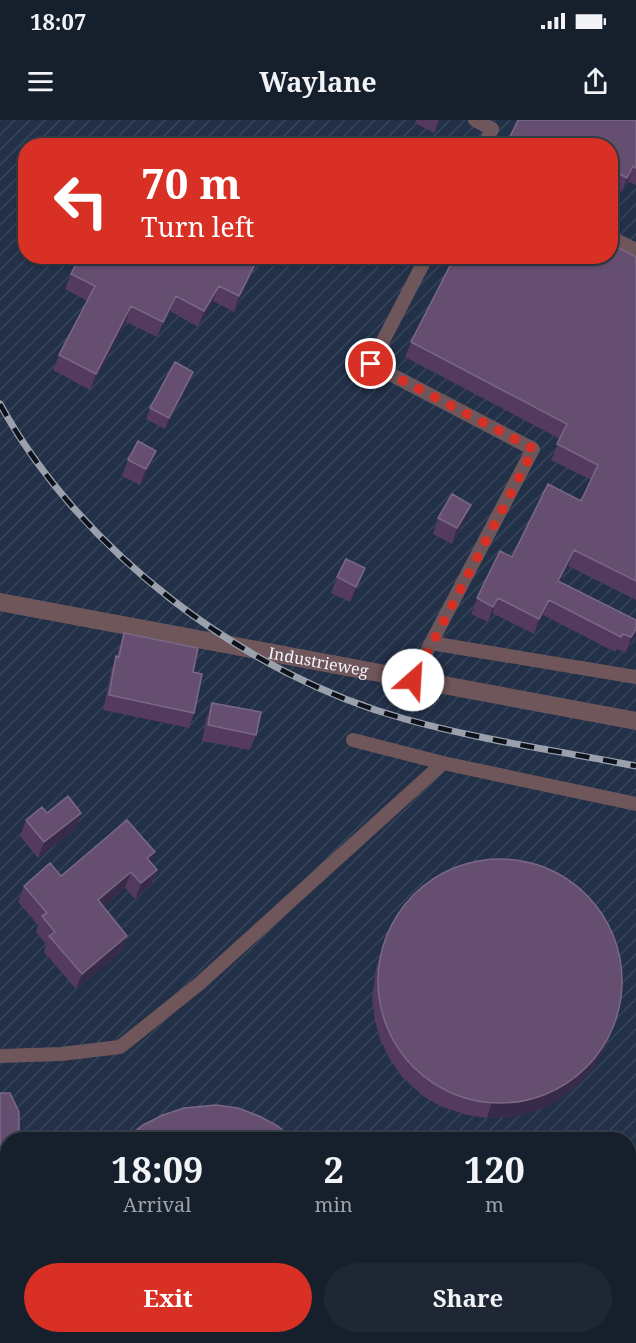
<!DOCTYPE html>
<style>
body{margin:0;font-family:"Noto Serif",serif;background:#1f2734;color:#f1f3f6;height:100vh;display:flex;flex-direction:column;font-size:22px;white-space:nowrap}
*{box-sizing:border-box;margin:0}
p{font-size:20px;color:#9ea2a9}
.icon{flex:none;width:33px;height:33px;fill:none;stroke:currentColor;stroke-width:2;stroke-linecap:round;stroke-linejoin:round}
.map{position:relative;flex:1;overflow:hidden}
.panel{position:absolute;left:0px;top:1012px;width:636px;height:212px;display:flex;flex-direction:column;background:#161f2c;border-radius:24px 24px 0 0;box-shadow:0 2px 4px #0004,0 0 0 2px #353d48}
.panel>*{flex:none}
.guide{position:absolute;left:18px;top:18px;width:600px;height:126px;border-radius:24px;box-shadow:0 2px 4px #0004,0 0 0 2px #353d48;background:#d93025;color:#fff;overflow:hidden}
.pin{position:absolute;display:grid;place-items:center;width:51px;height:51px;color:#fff;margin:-26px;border:3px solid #fff;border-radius:50%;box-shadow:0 2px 6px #0007}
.me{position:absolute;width:66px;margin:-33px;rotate:26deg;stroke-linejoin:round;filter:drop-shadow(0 0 4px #0008)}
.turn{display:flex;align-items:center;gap:21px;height:126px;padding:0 24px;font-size:27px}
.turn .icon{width:78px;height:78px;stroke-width:2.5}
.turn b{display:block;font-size:42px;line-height:51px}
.eta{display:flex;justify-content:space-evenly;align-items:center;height:102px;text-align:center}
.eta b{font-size:36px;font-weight:700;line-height:42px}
.primary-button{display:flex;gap:12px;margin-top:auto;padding:12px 24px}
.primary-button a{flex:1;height:69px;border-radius:36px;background:#d93025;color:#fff;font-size:24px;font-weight:700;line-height:69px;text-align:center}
.primary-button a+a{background:#1f2734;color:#f1f3f6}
.status{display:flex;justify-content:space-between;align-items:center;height:42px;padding:0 30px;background:#161f2c;direction:ltr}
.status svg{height:16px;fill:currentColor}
header{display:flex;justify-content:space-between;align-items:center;height:78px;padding:0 24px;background:#161f2c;font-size:27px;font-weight:700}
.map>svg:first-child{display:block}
.industrial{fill:url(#industrial-furrows);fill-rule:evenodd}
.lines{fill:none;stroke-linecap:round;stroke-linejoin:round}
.lane{stroke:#6f565a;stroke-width:14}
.street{stroke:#6f565a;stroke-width:18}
.rail-casing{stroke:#9aa1ad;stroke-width:7}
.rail{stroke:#0d121a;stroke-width:4.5;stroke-dasharray:14;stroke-linecap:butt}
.wall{fill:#543a5f}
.shaded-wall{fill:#372b49}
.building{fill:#654e70;stroke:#7b6886;stroke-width:1.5}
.route{stroke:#d93025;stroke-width:10;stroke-dasharray:0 18}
.labels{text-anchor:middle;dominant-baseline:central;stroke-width:6;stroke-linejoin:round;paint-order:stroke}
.street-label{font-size:16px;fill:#f1f5fd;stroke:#0d121a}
</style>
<div class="status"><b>18:07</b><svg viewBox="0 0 49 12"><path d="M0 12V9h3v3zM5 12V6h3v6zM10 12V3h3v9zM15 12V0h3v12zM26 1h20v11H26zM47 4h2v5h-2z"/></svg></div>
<header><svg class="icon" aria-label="menu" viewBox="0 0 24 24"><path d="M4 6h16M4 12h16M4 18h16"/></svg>Waylane<svg class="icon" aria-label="share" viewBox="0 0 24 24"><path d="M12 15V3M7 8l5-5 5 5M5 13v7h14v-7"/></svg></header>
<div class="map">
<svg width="636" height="1223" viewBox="0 0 636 1223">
<defs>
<pattern id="industrial-furrows" width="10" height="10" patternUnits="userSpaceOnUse" patternTransform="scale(1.5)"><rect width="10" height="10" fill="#223048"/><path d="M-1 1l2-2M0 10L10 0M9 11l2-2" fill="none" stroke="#38445a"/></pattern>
</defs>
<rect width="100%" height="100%" fill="#1e293b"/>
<path class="industrial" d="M0,0H636V1223H0ZM26,26H610V136H26ZM8,1020H628V1216H8Z"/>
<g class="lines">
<path class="lane" d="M475,0L492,9L484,26
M610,117L636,130
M427,136L371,244L533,329L431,523
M413,560L431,523L636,557
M353,620L443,643
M0,936L61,934L120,927L199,864L443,643L636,684"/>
<path class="street" id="s1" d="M0,482L636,601"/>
<defs>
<path id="rail" d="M0,284C80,431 245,555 405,599C480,620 559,631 636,646"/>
</defs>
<use href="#rail" class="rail-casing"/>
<use href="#rail" class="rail"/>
</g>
<path class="wall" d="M416,0H441L434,13L415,3Z
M636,0V65L628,61L622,72L610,66V26H506L510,17Z
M636,137V480L568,446L560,462L634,518L626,533L617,529L615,532L543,495L534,514L492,493L488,502L471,494L477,478L512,437L581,381L591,360L551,340L560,319L405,237L411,222Z
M256,142L250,158L234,192L213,181L198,207L170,191L157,217L126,202L90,270L53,250L59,235L87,181L65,169L71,154Z
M193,252L189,263L165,309L146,299L150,288Z
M128,340L150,347L140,365L122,356Z
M438,398L465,401L452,424L433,414Z
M337,457L359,464L350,482L331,473Z
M124,513L193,552L194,593L189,608L103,590L111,552Z
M212,583L256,615L250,630L202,621L206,599Z
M47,693H81L76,709L38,738L20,716L26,700Z
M151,743L157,750L151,765L135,779L125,768L103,787L127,816L122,831L76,869L44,832L46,824L36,812L38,805L18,782L24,766L61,756Z
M388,811L610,913L605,928L595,945L576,967L560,979L544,988L516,996L487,998L467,995L440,986L423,976L402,957L391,941L381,922L375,901L372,880L376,848Z
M127,1216H280L271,1223H135Z
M500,1216H628L636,1223H500Z"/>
<path class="shaded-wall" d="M439,0H441L434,13Z
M633,46L628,61L622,72L627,58Z
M256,142L250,158L234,192L239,176Z
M219,166L213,181L198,207L204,191Z
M176,176L170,191L157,217L163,202Z
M131,186L126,202L90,270L96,254Z
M193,252L189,263L165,309L169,298Z
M156,331L150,347L140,365L146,349Z
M471,385L465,401L452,424L457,408Z
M574,430L568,446L553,477L558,461Z
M365,448L359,464L350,482L356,467Z
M498,478L492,493L488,502L493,487Z
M549,480L543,495L534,514L539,499Z
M636,509V514L634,518L626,533L631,517Z
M81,693L76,709L38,738L44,722Z
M155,732L149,747L147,738Z
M157,750L151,765L135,779L141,763Z
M131,752L125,768L92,796L98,780Z
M127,816L122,831L76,869L82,854Z
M610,913L605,928L595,945L576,967L560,979L544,988L516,996L487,998L492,982Z
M0,1165H8V1181H0Z
M259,1216H280L271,1223H244Z"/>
<path class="building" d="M518,0H636V48L633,46L627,58L610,49V26H557L545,19L541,26H527L510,17Z
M610,123L636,137V461L574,430L558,461L636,500V509L631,517L623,514L621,517L549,480L539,499L498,478L493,487L477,478L500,431L512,437L548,364L581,381L598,345L557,324L567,304L411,222L455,136H610Z
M80,136H245L256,142L239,176L219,166L204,191L176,176L163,202L131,186L96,254L59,235L95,166L71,154Z
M175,242L193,252L169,298L150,288Z
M138,321L156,331L146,349L128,340Z
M452,374L471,385L457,408L438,398Z
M346,439L365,448L356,467L337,457Z
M124,513L198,528L193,552L202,554L194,593L109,575L116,536L119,537Z
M212,583L261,592L256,615L208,605Z
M68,676L81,693L44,722L26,700L42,687L47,693Z
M127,700L155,732L147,738L157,750L141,763L131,752L98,780L127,816L82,854L49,816L55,812L42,796L47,793L24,766L50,743L61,756Z
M378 861a122 122 0 1 1 244 0a122 122 0 1 1-244 0Z
M0,973H10L19,992V1020H8V1165H0Z
M216,985L238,988L259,996L278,1006L293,1020H124L143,1005L163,995L184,988Z
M628,1075L636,1076V1223H508L507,1216H628Z
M0,1203L8,1204V1216H17L18,1223H0Z
M157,1216H259L244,1223H175Z"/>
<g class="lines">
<path class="route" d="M371,244L534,329L413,560"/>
</g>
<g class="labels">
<g class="street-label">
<text stroke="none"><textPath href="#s1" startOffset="324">Industrieweg</textPath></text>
</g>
</g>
</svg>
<div class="pin" style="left:371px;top:244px;background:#d93025"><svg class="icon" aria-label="arrive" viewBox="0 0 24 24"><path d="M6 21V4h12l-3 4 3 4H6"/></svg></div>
<svg class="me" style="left:413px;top:560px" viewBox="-20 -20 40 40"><circle r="19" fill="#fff"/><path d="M0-13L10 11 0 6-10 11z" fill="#d93025"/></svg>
<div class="guide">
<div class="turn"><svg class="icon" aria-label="left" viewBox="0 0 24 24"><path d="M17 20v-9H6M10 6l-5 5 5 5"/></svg><div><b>70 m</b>Turn left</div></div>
</div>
<section class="panel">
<div class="eta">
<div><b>18:09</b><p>Arrival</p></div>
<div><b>2</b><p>min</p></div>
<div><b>120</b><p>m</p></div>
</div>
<div class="primary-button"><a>Exit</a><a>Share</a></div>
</section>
</div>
